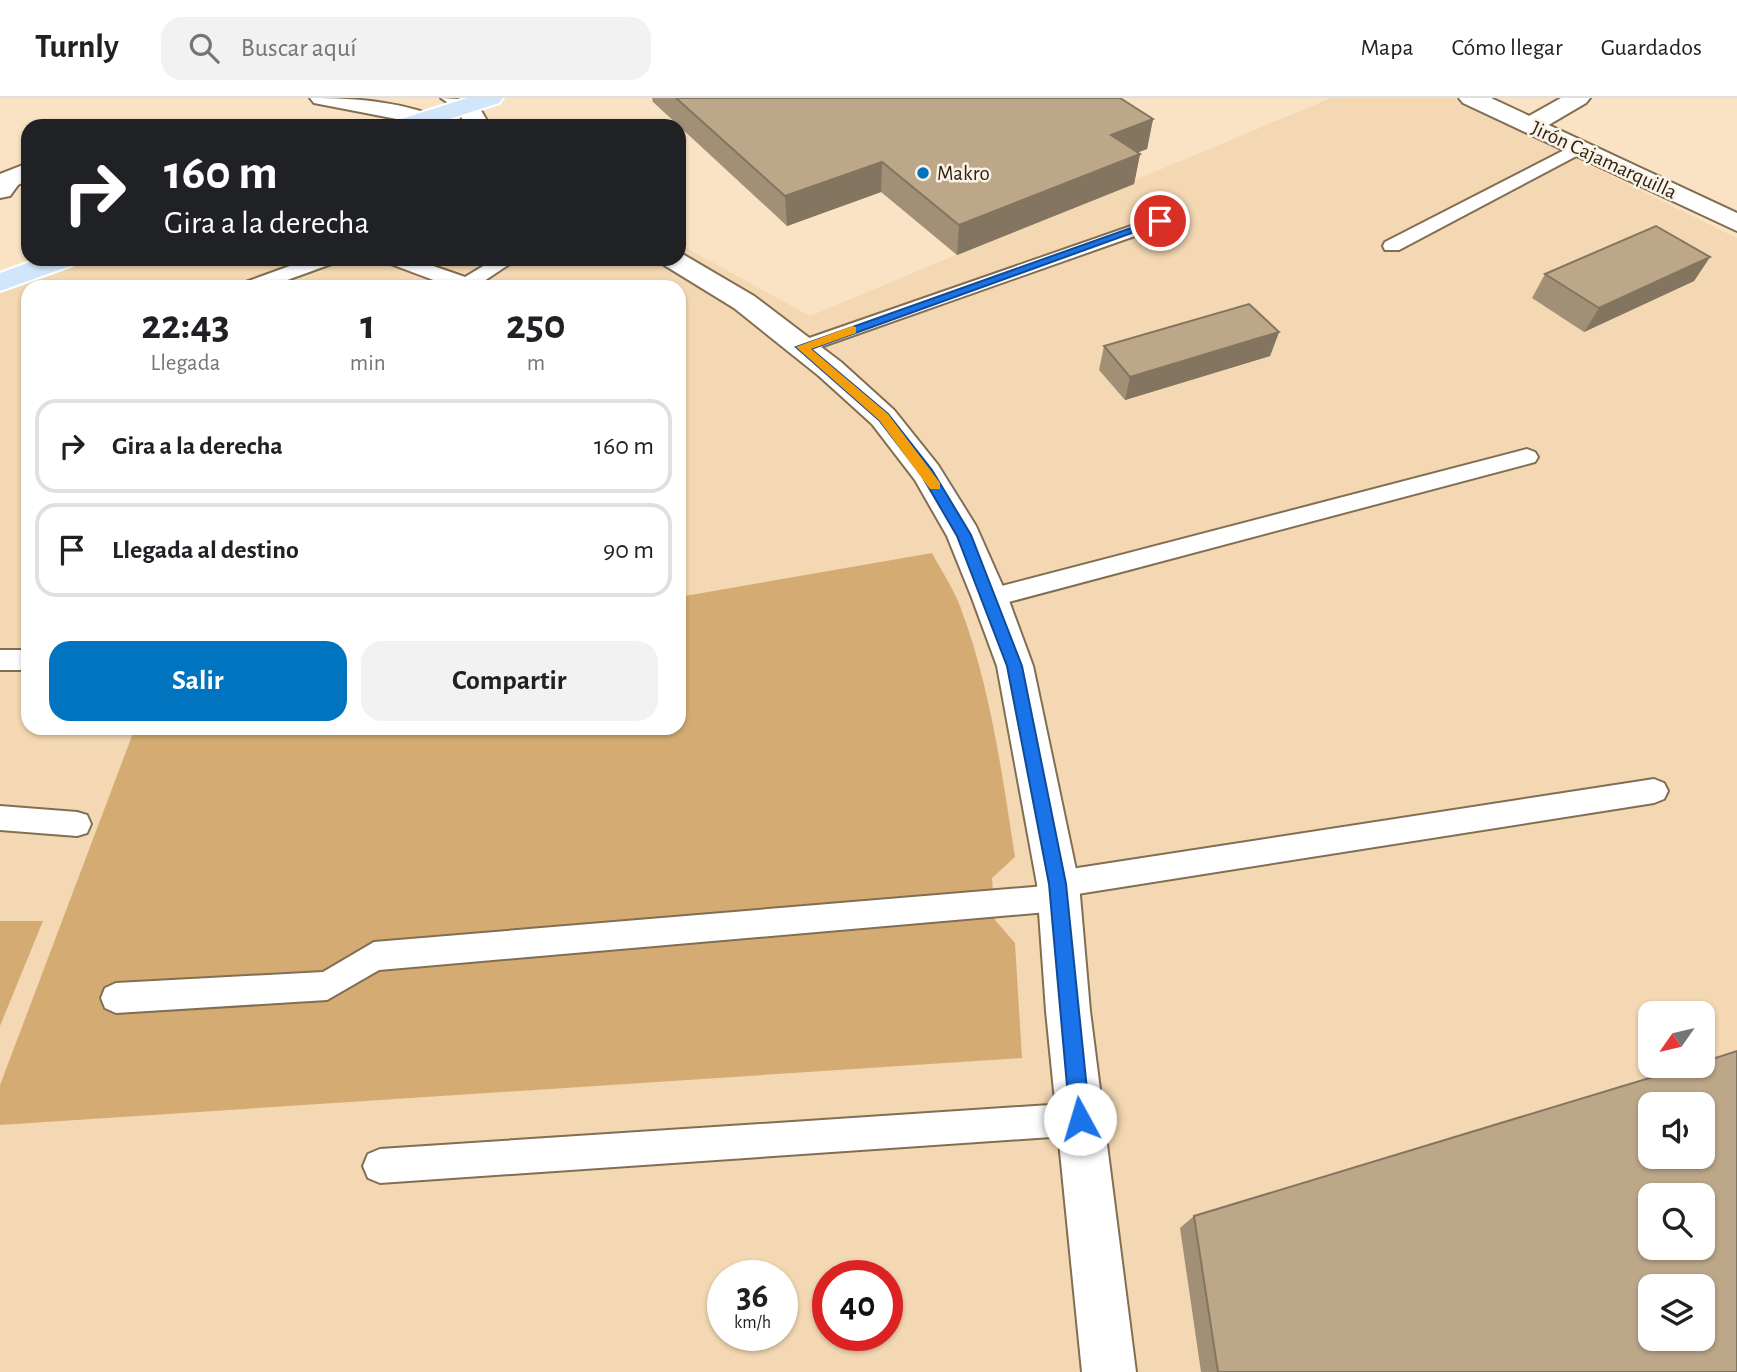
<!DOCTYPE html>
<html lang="es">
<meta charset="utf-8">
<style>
body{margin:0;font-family:"Alegreya Sans",sans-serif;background:#f2f2f2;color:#202124;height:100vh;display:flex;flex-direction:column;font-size:26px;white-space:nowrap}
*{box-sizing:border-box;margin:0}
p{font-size:23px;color:#757577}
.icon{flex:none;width:38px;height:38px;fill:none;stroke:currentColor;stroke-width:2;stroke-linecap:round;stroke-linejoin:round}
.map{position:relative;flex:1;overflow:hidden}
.sheet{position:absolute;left:21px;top:182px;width:665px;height:455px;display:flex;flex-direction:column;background:#fff;border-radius:21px;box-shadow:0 2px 5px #0004}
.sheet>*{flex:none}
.guide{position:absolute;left:21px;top:21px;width:665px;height:147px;border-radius:21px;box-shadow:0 2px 5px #0004;background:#202124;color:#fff;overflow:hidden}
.needle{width:46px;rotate:236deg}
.controls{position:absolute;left:1638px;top:903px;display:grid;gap:14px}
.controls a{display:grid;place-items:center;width:77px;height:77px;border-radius:14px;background:#fff;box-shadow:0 2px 5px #0004;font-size:35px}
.speed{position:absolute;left:707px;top:1162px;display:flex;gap:14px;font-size:35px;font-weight:700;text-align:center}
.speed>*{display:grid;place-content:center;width:91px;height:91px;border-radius:50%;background:#fff;box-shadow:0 2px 5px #0004;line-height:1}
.speed small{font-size:18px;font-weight:400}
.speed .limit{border:10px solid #d22;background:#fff;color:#111}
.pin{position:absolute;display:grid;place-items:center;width:60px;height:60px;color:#fff;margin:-30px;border:4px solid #fff;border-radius:50%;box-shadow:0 2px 7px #0007}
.me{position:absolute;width:77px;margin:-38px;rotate:354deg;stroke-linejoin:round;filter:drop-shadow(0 0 5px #0008)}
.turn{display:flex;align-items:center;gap:24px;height:147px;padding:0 28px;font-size:32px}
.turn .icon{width:91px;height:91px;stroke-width:2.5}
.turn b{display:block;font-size:49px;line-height:60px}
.eta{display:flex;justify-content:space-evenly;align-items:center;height:119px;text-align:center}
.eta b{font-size:42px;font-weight:600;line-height:49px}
.action{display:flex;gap:14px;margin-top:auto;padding:14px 28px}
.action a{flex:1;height:80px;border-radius:21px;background:#0074be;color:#fff;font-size:28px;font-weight:600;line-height:80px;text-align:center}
.action a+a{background:#f2f2f2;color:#202124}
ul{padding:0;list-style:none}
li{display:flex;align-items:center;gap:21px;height:94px;margin:0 14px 10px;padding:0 14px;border:4px solid #e0e0e0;border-radius:21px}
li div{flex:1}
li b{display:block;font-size:26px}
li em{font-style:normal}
header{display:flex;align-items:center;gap:42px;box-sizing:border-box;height:98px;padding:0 35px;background:#fff;border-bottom:2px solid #e0e0e0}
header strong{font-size:33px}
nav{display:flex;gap:38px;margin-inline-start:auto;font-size:24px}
.search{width:490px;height:63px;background:#f2f2f2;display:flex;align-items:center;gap:18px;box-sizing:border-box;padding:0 24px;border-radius:21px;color:#757577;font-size:26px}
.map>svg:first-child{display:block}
.built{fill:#f4d8b3;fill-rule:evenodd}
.green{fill:#d4ac73}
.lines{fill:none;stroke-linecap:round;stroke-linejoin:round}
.service-casing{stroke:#826e52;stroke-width:4}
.pedestrian-casing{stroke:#826e52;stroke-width:4}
.minor-casing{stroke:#826e52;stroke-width:4}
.tertiary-casing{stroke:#826e52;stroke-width:4}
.primary-casing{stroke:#fff;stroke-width:4}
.service{fill:#fff;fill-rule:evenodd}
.pedestrian{fill:#fff;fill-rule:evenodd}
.minor{fill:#fff;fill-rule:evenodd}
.tertiary{fill:#fff;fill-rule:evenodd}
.primary{fill:#d1e6fa;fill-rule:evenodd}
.wall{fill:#a29076}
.shaded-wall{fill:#847560}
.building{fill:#bca789;stroke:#847560;stroke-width:2;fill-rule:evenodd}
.route{fill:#1a73e8;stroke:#114b97;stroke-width:2}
.slow{fill:#f59e0b}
.poi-dot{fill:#0074be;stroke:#fcf3e6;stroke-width:2.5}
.labels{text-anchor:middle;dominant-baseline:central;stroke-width:5;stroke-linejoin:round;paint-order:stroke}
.far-street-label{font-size:21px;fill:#2b2317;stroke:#fcf3e6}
.far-poi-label{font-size:21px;fill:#2b2317;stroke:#fcf3e6;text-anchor:start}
</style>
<header>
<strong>Turnly</strong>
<div class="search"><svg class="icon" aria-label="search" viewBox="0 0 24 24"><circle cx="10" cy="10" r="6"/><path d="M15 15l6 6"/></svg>Buscar aquí</div>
<nav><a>Mapa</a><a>Cómo llegar</a><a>Guardados</a></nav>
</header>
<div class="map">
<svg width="1737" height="1274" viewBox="0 0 1737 1274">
<rect width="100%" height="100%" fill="#fae3c4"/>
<path class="built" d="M1331,0H1454L1737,140V1274H0V183L58,161H679V146L810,218ZM28,189H679V630H28ZM1650,915H1703V968H1650ZM1650,1006H1703V1059H1650ZM1650,1097H1703V1150H1650ZM723,1178H782V1237H723ZM828,1178H887V1237H828ZM1650,1188H1703V1241H1650Z"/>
<path class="green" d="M932,455C941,472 953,490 960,508C990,587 1002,675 1015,759L992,780L995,822L1015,845L1022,960L0,1027V987L135,630H679V499Z
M0,823H43L0,928Z"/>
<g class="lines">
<defs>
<path id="service" d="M1580,44L1586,45L1588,49L1586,53L1399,152H1385L1383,148L1385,144Z
M1160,118L1169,123L1166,127L809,253H795L792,249L795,245Z
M309,161H336L334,165L268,189H240L243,185Z
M386,161H413L465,179L495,161H517L475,189H452L388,165Z
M1527,351L1535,354L1538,359L1535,364L990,509L981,506L978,500L981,494L990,491Z
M0,552H28V572H0Z
M1654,681L1664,685L1668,693L1664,701L1654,705L1071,797L1068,809L1058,813L379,872L327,902L116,915L105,910L101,900L105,890L116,885L323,874L374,844L1045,788L1048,777L1058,773Z
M0,708L77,714L87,717L91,726L87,735L77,738L0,732Z
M1080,1005L1091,1010L1096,1021L1091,1032L1080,1037L380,1085L368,1080L363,1068L368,1056L380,1051Z"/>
<path id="pedestrian" d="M1561,0H1590L1586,5L1540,32L1531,34L1522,32L1519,27L1522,22Z"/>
<path id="minor" d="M28,65V82L18,87L10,98L0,100V76Z"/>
<path id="tertiary" d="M310,0C361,0 402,4 450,23L453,28H419L407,23L314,5Z
M441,0L475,2L490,28H466L457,11Z
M1459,0H1491L1737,115V133L1463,5Z
M679,154L754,198L841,264L894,312L938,367L976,428L1008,500L1033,568L1079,786L1090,913L1136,1274H1082L1046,913L1037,786L997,568L972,500L947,438L915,382L872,326L819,278L734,210L664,167L660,161H679Z"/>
<path id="primary" d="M467,0H503L499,5L428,28H392L395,23Z
M38,161H77L73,167L0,193V175Z"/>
</defs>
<use href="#service" class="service-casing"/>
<use href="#pedestrian" class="pedestrian-casing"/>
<use href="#minor" class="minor-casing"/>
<use href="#tertiary" class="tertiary-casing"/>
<use href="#primary" class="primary-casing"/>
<use href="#service" class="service"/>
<use href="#pedestrian" class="pedestrian"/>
<use href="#minor" class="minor"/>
<use href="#tertiary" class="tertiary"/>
<use href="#primary" class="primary"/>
</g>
<path class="wall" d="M652,0H1120L1153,21L1147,51L1137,54L1140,56L1134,86L957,157L881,94L787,128L653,4Z
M1710,159L1694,183L1584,234L1532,200L1545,176Z
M1279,234L1270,258L1125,302L1099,272L1104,248Z
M1194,1118L1737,1274H1201L1180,1130Z"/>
<path class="shaded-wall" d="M1153,21L1147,51L1106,67L1111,37Z
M1140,56L1134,86L957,157L959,127Z
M882,64L881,94L787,128L785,98Z
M1710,159L1694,183L1584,234L1599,210Z
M1279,234L1270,258L1125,302L1130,279Z"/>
<path class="building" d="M676,0H1120L1153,21L1111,37L1140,56L959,127L882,64L785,98Z
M1656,128L1710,159L1599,210L1545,176Z
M1249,206L1279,234L1130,279L1104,248Z
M1737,953V1274H1218L1194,1118L1689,968H1703V964ZM1650,1006H1703V1059H1650ZM1650,1097H1703V1150H1650ZM1650,1188H1703V1241H1650Z"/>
<path class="route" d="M1156,121L1165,123L811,251L888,316L932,372L971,437L1022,568L1066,786L1090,1021L1087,1028L1080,1031L1073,1028L1070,1021L1049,786L1007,568L957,438L922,378L879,322L796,249Z"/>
<path class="slow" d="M852,228L856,229V235L811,251L888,316L940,385V391H930L879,322L796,249Z"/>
<circle class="poi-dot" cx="923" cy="75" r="7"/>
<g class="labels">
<g class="far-street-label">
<text transform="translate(1604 62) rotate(25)">Jirón Cajamarquilla</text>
</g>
<g class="far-poi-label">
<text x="937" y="75">Makro</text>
</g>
</g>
</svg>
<div class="controls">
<a><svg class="needle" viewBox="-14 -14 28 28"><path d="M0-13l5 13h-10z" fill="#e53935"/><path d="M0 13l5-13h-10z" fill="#757577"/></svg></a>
<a><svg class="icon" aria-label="sound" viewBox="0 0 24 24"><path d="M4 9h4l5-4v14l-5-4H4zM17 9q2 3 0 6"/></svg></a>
<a><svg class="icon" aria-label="search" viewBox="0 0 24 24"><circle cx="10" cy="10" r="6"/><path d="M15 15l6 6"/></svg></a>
<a><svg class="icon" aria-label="layers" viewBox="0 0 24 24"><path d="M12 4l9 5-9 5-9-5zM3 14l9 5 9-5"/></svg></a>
</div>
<div class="speed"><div>36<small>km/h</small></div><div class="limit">40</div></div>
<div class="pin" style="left:1160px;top:123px;background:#d93025"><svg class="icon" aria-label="arrive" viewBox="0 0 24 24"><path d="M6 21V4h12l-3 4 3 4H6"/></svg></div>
<svg class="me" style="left:1080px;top:1021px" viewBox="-20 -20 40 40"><circle r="19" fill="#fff"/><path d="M0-13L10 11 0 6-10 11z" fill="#1a73e8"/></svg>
<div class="guide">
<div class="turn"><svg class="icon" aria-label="right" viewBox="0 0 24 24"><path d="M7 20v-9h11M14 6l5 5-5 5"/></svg><div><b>160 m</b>Gira a la derecha</div></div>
</div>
<section class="sheet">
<div class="eta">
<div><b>22:43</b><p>Llegada</p></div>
<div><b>1</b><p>min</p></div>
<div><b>250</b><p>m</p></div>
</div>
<ul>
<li><svg class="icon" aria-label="right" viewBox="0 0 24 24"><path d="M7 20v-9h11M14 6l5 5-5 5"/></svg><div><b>Gira a la derecha</b></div><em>160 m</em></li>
<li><svg class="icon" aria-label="arrive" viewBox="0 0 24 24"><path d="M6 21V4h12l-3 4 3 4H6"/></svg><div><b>Llegada al destino</b></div><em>90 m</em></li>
</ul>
<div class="action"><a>Salir</a><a>Compartir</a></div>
</section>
</div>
